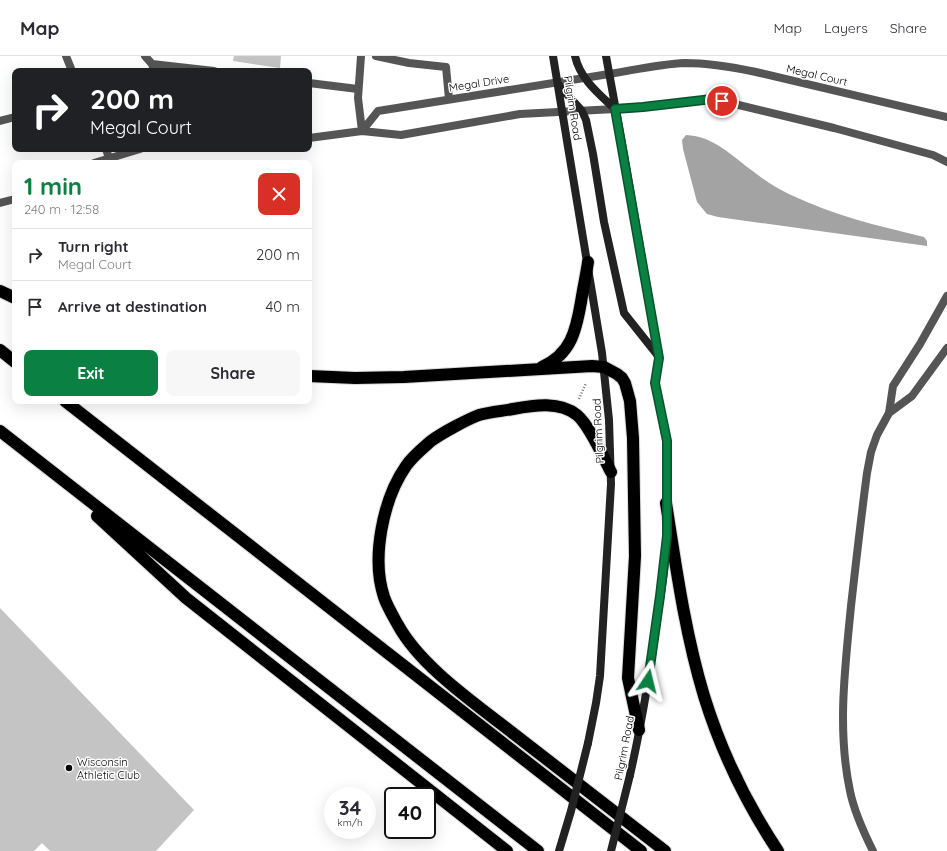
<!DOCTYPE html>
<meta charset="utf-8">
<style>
body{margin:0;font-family:Quicksand,sans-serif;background:#f7f7f7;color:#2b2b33;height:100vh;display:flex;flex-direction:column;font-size:15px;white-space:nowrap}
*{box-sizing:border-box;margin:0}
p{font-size:13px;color:#7c7c81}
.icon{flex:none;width:22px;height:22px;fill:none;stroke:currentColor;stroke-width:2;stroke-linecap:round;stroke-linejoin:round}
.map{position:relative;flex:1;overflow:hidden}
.side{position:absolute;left:12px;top:104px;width:300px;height:244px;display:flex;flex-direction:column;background:#fff;border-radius:8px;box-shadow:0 4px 16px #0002}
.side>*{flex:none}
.hud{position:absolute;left:12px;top:12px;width:300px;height:84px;border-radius:8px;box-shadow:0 4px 16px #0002;background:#202124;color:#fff;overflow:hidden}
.speed{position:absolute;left:324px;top:731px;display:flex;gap:8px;font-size:20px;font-weight:700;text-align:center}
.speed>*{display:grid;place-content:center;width:52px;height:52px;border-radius:50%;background:#fff;box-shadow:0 4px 16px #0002;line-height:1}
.speed small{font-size:10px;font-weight:400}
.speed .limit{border:2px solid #111;border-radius:6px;background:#fff;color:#111}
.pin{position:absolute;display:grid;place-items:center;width:34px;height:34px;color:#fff;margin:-17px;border:2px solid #fff;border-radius:50%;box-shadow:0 1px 4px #0007}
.me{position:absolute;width:44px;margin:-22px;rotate:10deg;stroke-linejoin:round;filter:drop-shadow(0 0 3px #0008)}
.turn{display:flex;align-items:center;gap:14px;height:84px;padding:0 12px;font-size:18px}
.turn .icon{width:52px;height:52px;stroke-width:2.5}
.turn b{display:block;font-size:28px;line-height:34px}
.round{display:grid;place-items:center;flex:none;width:42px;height:42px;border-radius:8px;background:#f7f7f7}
.headline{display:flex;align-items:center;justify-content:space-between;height:68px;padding:0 12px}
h1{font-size:24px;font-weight:700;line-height:30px;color:#0b8043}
.primary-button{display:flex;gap:8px;margin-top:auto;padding:8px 12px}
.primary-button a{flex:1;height:46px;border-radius:8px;background:#0b8043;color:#fff;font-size:16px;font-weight:700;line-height:46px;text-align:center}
.primary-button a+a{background:#f7f7f7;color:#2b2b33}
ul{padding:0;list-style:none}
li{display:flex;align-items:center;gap:12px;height:52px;padding:0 12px;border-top:1px solid #e1e1e2}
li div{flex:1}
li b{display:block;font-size:15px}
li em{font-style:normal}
header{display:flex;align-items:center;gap:24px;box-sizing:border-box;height:56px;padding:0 20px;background:#fff;border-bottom:1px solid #e1e1e2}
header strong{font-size:19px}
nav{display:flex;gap:22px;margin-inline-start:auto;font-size:14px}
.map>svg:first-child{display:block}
.water{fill:#a3a3a3}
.building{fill:#c4c4c4}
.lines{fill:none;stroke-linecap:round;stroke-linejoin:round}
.highway-casing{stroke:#dbdbdb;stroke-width:14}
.path{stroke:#777;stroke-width:2.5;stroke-dasharray:1 2;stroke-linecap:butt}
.lane{stroke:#555;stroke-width:8}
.street{stroke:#555;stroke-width:8}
.secondary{stroke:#222;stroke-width:8}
.highway{stroke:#000;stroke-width:12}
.secondary-bridge{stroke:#222;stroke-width:8}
.route-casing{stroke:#07532c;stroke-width:10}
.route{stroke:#0b8043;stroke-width:7}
.poi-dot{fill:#000;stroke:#fff;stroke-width:1.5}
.labels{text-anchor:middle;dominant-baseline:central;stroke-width:3;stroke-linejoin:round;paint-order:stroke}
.street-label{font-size:11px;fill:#000;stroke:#fff}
.poi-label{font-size:11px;fill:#000;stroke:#fff;text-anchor:start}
</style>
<header>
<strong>Map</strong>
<nav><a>Map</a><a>Layers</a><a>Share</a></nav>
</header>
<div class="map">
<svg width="947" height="795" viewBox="0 0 947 795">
<rect width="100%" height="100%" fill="#fff"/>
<path class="water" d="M686,79C714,80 733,101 754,116C765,125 778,133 791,139C833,159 878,170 924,181L927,185V190L718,161L707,158L697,146L683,93L682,84Z"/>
<path class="building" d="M234,0H281L280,12L233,5Z
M0,552L194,754L156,795H50L42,787L34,795H0Z"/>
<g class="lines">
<defs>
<path id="highway" d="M0,235L15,242
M0,294L15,306
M542,311C571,298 576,275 581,246C583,233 586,220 588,206
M309,320L355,322L404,321L592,310L604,311L617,318L622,322L625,327L630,345L633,382L635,500L628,622L639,674
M65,345L641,795
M0,375L538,795
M611,416C603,401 590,370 577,359C560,345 534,349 513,353C502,355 490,356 479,359C466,364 442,377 431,385C423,392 412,401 406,410C383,443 371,502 384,541C387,550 393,560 398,569C421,611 476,648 514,678C564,717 614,756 665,795
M666,447C676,511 685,577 704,640C721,695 746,747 778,795
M97,460L186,542L507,795"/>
</defs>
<use href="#highway" class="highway-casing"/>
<path class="path" d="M579,343L586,327"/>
<path class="lane" d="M66,0L72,15
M145,0L152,8L154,15
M376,0L409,7L446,11L449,43
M152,8L214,15
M609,18C634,14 660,8 685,7C709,7 732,11 756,16L947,61
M309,27L358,33
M615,53L643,51L712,43L722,45L834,72L933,99L947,106
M0,65L15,61
M106,93L109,102
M889,357L912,340L947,292
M873,795C864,777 854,755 850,735C837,674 845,612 851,550C856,506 861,462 867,417L871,396L877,379L889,357L893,330L920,288L947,240"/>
<path class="street" d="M361,0L358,42L362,75
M362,75L378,55L609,18
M309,82L362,75L401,79L520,58L615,53
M94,107L140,93
M0,147L15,143"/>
<path class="secondary" d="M553,0L602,297L609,364L611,428L600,620L596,647L588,687
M575,0C580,23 599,38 615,53
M606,0L623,93L659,302L655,327L667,385L666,452
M558,28L582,55L586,64L593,98L604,166L624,257L659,301
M630,719C642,666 651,611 658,556C662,531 667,503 666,477"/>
<use href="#highway" class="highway"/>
<path class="secondary-bridge" d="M559,795L571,755L588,687
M611,795L630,719"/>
</g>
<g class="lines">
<defs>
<path id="route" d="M648,625L660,540L667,480V385L655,327L659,302L615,53L643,51L712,43L722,45"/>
</defs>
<use href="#route" class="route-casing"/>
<use href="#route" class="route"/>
</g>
<circle class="poi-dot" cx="69" cy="712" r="4"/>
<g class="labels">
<g class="street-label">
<text transform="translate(817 19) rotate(13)">Megal Court</text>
<text transform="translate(479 27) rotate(-9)">Megal Drive</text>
<text transform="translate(573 52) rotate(81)">Pilgrim Road</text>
<text transform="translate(598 375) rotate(-93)">Pilgrim Road</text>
<text transform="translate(624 692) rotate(-79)">Pilgrim Road</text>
</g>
<g class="poi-label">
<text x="77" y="706">Wisconsin<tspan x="77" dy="13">Athletic Club</tspan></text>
</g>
</g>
</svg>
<div class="speed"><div>34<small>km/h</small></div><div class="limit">40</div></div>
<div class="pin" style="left:722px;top:45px;background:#d93025"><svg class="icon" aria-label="arrive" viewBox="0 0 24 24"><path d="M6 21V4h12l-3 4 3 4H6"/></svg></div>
<svg class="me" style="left:648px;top:625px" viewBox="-20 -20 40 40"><path d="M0-17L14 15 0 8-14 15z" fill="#0b8043" stroke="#fff" stroke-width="4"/></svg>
<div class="hud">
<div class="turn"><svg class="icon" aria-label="right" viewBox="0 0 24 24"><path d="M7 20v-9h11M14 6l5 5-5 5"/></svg><div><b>200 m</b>Megal Court</div></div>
</div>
<section class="side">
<div class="headline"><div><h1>1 min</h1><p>240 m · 12:58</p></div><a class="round" style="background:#d93025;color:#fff"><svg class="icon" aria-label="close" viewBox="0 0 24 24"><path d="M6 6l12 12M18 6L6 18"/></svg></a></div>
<ul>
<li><svg class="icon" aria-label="right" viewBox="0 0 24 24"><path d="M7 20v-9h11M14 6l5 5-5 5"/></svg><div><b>Turn right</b><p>Megal Court</p></div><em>200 m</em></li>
<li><svg class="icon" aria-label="arrive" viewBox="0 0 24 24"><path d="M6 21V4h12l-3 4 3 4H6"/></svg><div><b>Arrive at destination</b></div><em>40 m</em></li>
</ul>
<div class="primary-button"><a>Exit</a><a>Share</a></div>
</section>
</div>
